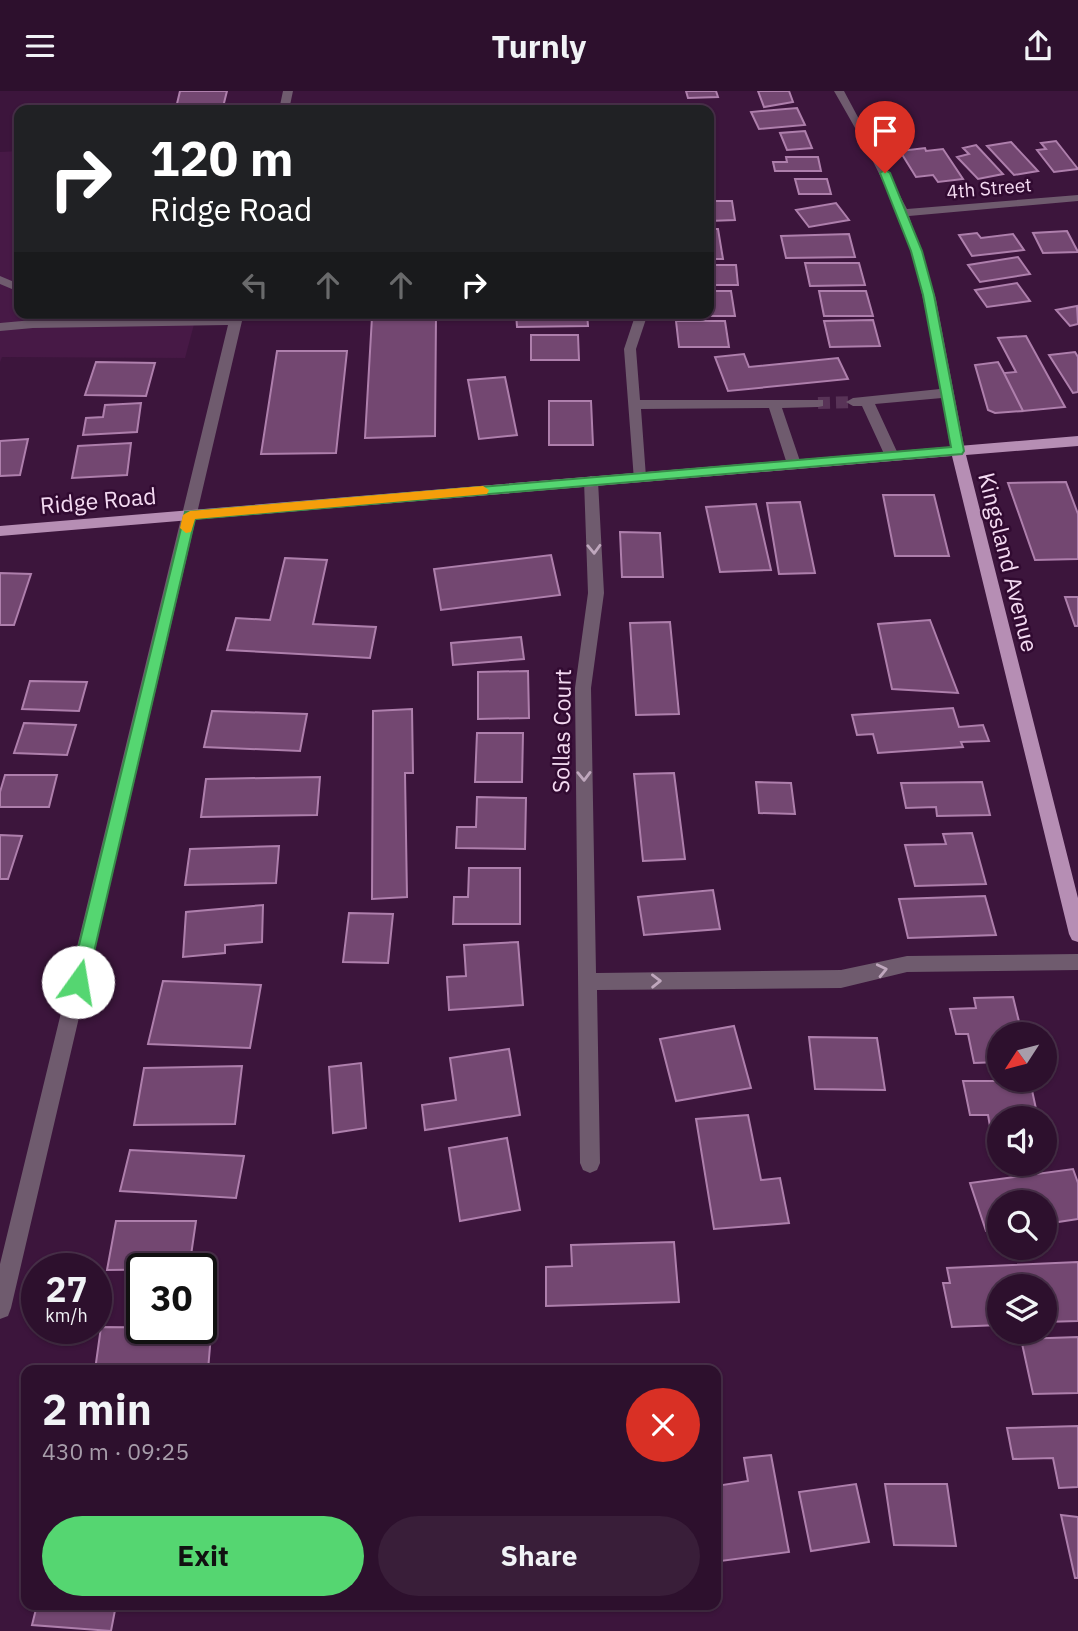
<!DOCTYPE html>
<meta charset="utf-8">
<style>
body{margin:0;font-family:"IBM Plex Sans",sans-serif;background:#391e39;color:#f1f3f6;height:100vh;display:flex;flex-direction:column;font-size:26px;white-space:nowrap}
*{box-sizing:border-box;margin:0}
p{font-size:23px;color:#a79daa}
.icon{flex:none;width:38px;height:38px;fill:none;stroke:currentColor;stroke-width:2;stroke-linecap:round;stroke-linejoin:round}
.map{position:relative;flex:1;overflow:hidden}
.details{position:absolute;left:21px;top:1274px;width:700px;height:245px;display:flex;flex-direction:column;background:#2d102d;border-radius:14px;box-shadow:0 2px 5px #0004,0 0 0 2px #483049}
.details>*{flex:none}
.top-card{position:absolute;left:14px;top:14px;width:700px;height:214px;border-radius:14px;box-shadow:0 2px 5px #0004,0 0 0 2px #483049;background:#202124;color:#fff;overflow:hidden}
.needle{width:46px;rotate:234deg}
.buttons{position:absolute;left:987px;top:931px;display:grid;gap:14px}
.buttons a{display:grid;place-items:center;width:70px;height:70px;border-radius:50%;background:#2d102d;box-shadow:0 2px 5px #0004,0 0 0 2px #483049;font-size:35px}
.speed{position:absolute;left:21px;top:1162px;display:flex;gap:14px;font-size:35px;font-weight:700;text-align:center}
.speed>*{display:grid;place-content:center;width:91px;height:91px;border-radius:50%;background:#2d102d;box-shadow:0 2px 5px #0004,0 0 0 2px #483049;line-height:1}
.speed small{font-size:18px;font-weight:400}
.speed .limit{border:4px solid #111;border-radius:10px;background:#fff;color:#111}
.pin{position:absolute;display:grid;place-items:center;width:60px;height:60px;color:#fff;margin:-72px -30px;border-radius:50% 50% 50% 0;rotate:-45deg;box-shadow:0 0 7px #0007}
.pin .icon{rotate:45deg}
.me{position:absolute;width:77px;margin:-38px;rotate:13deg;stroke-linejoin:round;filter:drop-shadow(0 0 5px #0008)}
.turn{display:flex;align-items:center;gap:24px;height:147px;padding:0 21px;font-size:32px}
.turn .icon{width:91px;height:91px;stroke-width:2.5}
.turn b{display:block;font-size:49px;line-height:60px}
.lanes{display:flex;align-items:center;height:66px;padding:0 21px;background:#0003;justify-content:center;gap:35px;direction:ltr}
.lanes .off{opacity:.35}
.round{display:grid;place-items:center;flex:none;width:74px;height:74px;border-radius:37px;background:#391e39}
.summary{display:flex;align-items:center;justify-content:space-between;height:119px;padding:0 21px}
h1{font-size:42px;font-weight:700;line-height:52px}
.primary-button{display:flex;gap:14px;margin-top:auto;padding:14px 21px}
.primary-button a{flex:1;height:80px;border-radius:42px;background:#55d671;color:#111;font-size:28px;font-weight:700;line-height:80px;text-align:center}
.primary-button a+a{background:#391e39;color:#f1f3f6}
header{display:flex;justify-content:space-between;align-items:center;height:91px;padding:0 21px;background:#2d102d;font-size:32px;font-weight:700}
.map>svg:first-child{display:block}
.built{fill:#471946}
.building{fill:#734771;stroke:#ae7fac;stroke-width:2}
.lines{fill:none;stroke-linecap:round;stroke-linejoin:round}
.minor-tunnel{stroke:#583357;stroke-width:12;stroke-dasharray:12 6;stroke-linecap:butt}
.minor{fill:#6f5b6e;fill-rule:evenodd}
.major{fill:#b68eb4;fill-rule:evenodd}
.oneway{stroke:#bfa7bd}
.route{fill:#55d671;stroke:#378b49;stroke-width:2}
.slow{fill:#f59e0b}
.labels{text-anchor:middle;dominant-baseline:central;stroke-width:5;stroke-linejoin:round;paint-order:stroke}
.far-street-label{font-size:19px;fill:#f4daf2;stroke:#310a31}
.street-label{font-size:23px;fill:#f4daf2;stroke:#310a31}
</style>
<header><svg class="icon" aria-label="menu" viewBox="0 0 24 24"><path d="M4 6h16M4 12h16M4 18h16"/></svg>Turnly<svg class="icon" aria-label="share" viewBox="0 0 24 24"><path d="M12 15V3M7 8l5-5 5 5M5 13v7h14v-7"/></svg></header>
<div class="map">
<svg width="1078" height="1540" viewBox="0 0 1078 1540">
<rect width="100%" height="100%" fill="#3c153c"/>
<path class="built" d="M19,60V222H197L185,267L2,266L0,271V61Z"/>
<path class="building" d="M180,0H227L223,16L176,17Z
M686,0H716L718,6L688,7Z
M758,0H789L793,11L764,16Z
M797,17L805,34L759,38L751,21Z
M805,40L812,57L787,59L780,42Z
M1056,50L1078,78L1054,81L1037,59L1046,58L1041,52Z
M1011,51L1038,80L1014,84L987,55Z
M976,54L1003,83L978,88L957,66L969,63L963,57Z
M925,57L926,60L943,58L963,88L938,91L933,84L916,86L900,60Z
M786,66H818L821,80H775L773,71H787Z
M795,88H827L831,103H799Z
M709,110H732L735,129L709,130Z
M836,112L849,129L809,136L796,119Z
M709,138H718L723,168H709Z
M1067,140L1078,161L1043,162L1033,142Z
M977,142L981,147L1013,143L1024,159L972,165L959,144Z
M849,143L855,166L786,167L781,145Z
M1018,166L1030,183L980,191L968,174Z
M805,172H859L865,194L810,195Z
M709,174H736L738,194H709Z
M1017,192L1030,210L987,216L975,199Z
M709,200H731L735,225H686V222H709Z
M819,200H866L873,225H824Z
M1077,215L1078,233L1070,235L1056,219Z
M516,222H587L588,235L517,236Z
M436,224L435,345L365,347L372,226Z
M873,229L880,255L830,256L824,230Z
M676,230H725L729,256H679Z
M531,244H578L579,269H531Z
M1026,245L1065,316L1023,320L1004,282L1016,281L998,247Z
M277,260H347L336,362L261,363Z
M1075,261L1078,266V301L1073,302L1049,264Z
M744,263L749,276L838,267L848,288L728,300L715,266Z
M96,271L155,272L146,305L85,304Z
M998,271L1004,282L1023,320L995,322L988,319L975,274Z
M505,286L517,344L479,348L468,289Z
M549,310H591L593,354H549Z
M141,312L137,341L83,344L86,327L103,326L105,314Z
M28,348L20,384L0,385V350Z
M131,352L127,384L72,387L78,355Z
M1066,391L1078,423V468L1035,469L1008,392Z
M883,404H934L949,465H895Z
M800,411L815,482L779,483L767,412Z
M756,413L771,479L720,481L706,416Z
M620,441L660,442L663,486H622Z
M551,464L560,504L441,519L434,478Z
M285,467L327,469L313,533L376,536L370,567L227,559L236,527L270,529Z
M0,482L31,483L14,534H0Z
M1065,506H1078V535H1075Z
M930,529L958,602L892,598L878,533Z
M670,531L679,623L636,624L630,532Z
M521,546L524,568L453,574L451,552Z
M528,580L529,627L478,628V581Z
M30,590L87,591L79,620L22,618Z
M953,617L959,636L983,634L989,650L961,651L963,656L878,662L873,643L857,644L852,624Z
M412,618L413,682H405L407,806L372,808L373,620Z
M212,620L307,623L300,660L204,656Z
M24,632L76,634L67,664L14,662Z
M477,642H523L522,691H475Z
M674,682L685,768L643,770L634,683Z
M5,684H57L49,716H0V701Z
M320,686L317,724L201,726L206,688Z
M756,691L791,692L795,723L759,722Z
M982,691L990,724L937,725L936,716L906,717L901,692Z
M477,706L526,707L525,758L456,757L457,736H476Z
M972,742L986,793L915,795L905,754L946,753L943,743Z
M0,744L22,745L8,788H0Z
M279,755L276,792L185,794L190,758Z
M469,777H520V833H453L454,806H468Z
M713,799L720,838L644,844L638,806Z
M985,805L996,844L908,847L899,808Z
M263,814L262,851L225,854V862L183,866L186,821Z
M349,822L393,823L388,872L343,871Z
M518,851L523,914L449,919L447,886L466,885L464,854Z
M163,890L261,894L250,957L148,953Z
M1013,906L1022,943H999V971L974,972L968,943H956L950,918L976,917L974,907Z
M734,935L751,997L676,1010L660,948Z
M809,946L877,947L885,999L815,998Z
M509,958L520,1024L425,1039L422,1014L456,1009L450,967Z
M361,972L366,1037L333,1042L329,976Z
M242,975L235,1033L134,1034L144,977Z
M963,990H1030L1038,1027H999V1041H991L988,1024H970Z
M748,1024L761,1089L780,1087L789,1132L714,1138L696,1028Z
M507,1047L520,1119L460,1130L449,1057Z
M130,1059L244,1065L236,1107L120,1100Z
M1073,1078L1078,1092V1128L1045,1133V1111H999V1139L986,1140L970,1092Z
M116,1130H196L189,1178L107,1179Z
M674,1151L679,1211L546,1215V1176L572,1175L571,1154Z
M1078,1171V1230L1045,1231V1195H999V1234L952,1236L943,1192H950L947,1177Z
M201,1232H212L208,1279H95L101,1236L201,1237Z
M1078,1246V1302L1033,1303L1021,1248Z
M1078,1335V1396L1059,1397L1053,1367L1013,1368L1007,1337Z
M771,1364L789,1461L721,1470L716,1434V1395L748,1390L744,1367Z
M856,1393L869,1451L811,1460L799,1401Z
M885,1393H947L956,1455L894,1454Z
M1061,1424L1078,1426V1487H1075Z
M37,1514H116L111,1540L32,1534Z"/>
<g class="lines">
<path class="minor-tunnel" d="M818,312L853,311"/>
<path class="minor" d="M283,0H293L289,19H279Z
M834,0H844L907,118L1078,104V110L909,125L936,208L965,360L963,363L958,365L951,360L942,307L875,313L899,365L892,370L885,365L862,315H853L846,311L853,307L940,298C931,245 922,191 904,140C886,91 860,45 834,0Z
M0,185L19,193V201L0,193Z
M231,222H243L242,230L11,1217L8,1225L0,1228V1173L228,234L33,237L0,240V232L33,229L230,226Z
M636,222H648L636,258L640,309H823V315L818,316L782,317L801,373L799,376H789L787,373L769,317L641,318L646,386L639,391L634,389L624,258Z
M591,385L598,390L604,502L591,597L596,882L841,879L907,865L1078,863V879L907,881L841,897L597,899L600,1072L597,1079L590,1082L583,1079L580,1072L575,597L588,502L584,390Z"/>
<path class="major" d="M1078,345V355L966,364L1078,807V851L1072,849L1069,843L952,365L0,445V435Z"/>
</g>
<defs><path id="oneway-chevron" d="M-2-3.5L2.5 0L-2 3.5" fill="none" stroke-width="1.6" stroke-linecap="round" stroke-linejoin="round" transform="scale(1.75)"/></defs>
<g class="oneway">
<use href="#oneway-chevron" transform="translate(594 458) rotate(88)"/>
<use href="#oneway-chevron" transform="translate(584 685) rotate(89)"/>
<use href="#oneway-chevron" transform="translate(882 879) rotate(-13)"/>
<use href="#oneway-chevron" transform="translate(656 890) rotate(-1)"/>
</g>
<path class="route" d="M885,79L890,82L922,160L934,204L964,360L962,363L195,428L87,891L84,896L78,898L72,896L70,891L185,421L951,356L923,204L911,160L880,82Z"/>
<path class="slow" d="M483,395L489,399L487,403L195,428L191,441L186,442L180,437L183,424L190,420Z"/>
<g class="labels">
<g class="far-street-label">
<text transform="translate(989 97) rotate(-5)">4th Street</text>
</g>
<g class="street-label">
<text transform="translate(98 409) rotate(-5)">Ridge Road</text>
<text transform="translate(1009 471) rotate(76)">Kingsland Avenue</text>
<text transform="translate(561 640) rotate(-89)">Sollas Court</text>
</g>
</g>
</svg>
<div class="buttons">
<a><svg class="needle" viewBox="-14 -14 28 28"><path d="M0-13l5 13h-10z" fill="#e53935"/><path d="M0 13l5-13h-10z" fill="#a79daa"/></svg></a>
<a><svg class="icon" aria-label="sound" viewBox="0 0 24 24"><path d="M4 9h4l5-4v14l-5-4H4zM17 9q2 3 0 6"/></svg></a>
<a><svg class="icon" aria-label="search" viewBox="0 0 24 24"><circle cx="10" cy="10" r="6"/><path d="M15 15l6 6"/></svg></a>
<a><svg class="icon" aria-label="layers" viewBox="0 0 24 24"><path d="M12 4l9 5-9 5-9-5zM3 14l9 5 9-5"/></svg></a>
</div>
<div class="speed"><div>27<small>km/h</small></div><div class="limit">30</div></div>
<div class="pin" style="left:885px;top:82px;background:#d93025"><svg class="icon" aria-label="arrive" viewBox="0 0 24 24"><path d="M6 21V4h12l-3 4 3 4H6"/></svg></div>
<svg class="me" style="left:78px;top:891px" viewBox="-20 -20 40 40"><circle r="19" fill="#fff"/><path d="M0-13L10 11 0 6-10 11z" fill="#55d671"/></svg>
<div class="top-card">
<div class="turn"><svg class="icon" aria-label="right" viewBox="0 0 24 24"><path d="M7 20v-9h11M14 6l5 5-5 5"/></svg><div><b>120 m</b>Ridge Road</div></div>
<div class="lanes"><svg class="icon off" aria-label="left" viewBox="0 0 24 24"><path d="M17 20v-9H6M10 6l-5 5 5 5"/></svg><svg class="icon off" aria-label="ahead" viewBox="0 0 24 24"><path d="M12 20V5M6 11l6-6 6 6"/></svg><svg class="icon off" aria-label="ahead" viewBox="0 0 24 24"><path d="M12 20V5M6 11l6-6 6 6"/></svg><svg class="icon" aria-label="right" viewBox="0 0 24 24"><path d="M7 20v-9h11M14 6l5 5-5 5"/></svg></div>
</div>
<section class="details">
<div class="summary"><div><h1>2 min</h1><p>430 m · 09:25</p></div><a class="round" style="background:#d93025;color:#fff"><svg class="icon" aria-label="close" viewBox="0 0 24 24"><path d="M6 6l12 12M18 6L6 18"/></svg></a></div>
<div class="primary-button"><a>Exit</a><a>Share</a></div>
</section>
</div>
